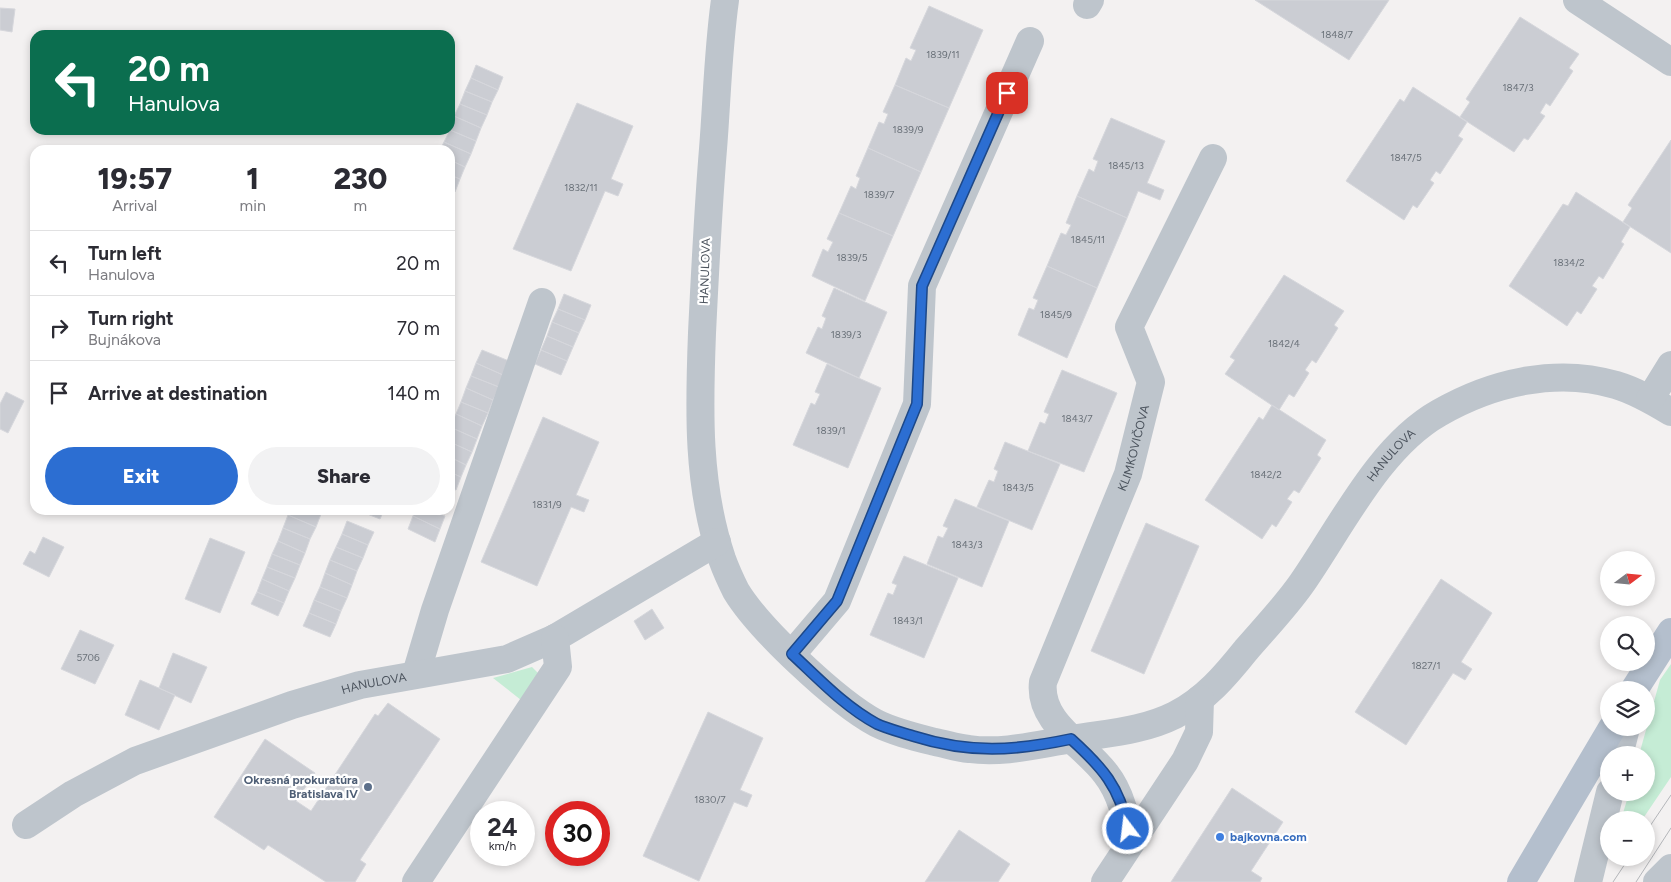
<!DOCTYPE html>
<meta charset="utf-8">
<style>
body{margin:0;font-family:Figtree,sans-serif;background:#f2f2f3;color:#2b2b33;height:100vh;display:flex;flex-direction:column;font-size:19px;white-space:nowrap}
*{box-sizing:border-box;margin:0}
p{font-size:16px;color:#7c7c81}
.icon{flex:none;width:28px;height:28px;fill:none;stroke:currentColor;stroke-width:2;stroke-linecap:round;stroke-linejoin:round}
.map{position:relative;flex:1;overflow:hidden}
.panel{position:absolute;left:30px;top:145px;width:425px;height:370px;display:flex;flex-direction:column;background:#fff;border-radius:15px;box-shadow:0 2px 8px #0003}
.panel>*{flex:none}
.banner{position:absolute;left:30px;top:30px;width:425px;height:105px;border-radius:15px;box-shadow:0 2px 8px #0003;background:#0b6e4f;color:#fff;overflow:hidden}
.needle{width:32px;rotate:74deg}
.tools{position:absolute;left:1600px;top:551px;display:grid;gap:10px}
.tools a{display:grid;place-items:center;width:55px;height:55px;border-radius:50%;background:#fff;box-shadow:0 2px 8px #0003;font-size:25px}
.speed{position:absolute;left:470px;top:801px;display:flex;gap:10px;font-size:25px;font-weight:700;text-align:center}
.speed>*{display:grid;place-content:center;width:65px;height:65px;border-radius:50%;background:#fff;box-shadow:0 2px 8px #0003;line-height:1}
.speed small{font-size:12px;font-weight:400}
.speed .limit{border:8px solid #d22;background:#fff;color:#111}
.pin{position:absolute;display:grid;place-items:center;width:42px;height:42px;color:#fff;margin:-21px;border-radius:10px;box-shadow:0 2px 8px #0006}
.me{position:absolute;width:55px;margin:-28px;rotate:345deg;stroke-linejoin:round;filter:drop-shadow(0 0 4px #0008)}
.turn{display:flex;align-items:center;gap:18px;height:105px;padding:0 15px;font-size:22px}
.turn .icon{width:65px;height:65px;stroke-width:2.5}
.turn b{display:block;font-size:35px;line-height:42px}
.eta{display:flex;justify-content:space-evenly;align-items:center;height:85px;text-align:center}
.eta b{font-size:30px;font-weight:800;line-height:35px}
.action{display:flex;gap:10px;margin-top:auto;padding:10px 15px}
.action a{flex:1;height:58px;border-radius:30px;background:#2c6ed2;color:#fff;font-size:20px;font-weight:800;line-height:58px;text-align:center}
.action a+a{background:#f2f2f3;color:#2b2b33}
ul{padding:0;list-style:none}
li{display:flex;align-items:center;gap:15px;height:65px;padding:0 15px;border-top:1px solid #e1e1e2}
li div{flex:1}
li b{display:block;font-size:19px}
li em{font-style:normal}
.map>svg:first-child{display:block}
.green{fill:#c5ecd5}
.building{fill:#cbcdd3;stroke:#d6d7dc}
.lines{fill:none;stroke-linecap:round;stroke-linejoin:round}
.minor{stroke:#bec5cc;stroke-width:28}
.major{stroke:#b4bfcd;stroke-width:28}
.tram{stroke:#b4b6ba;stroke-width:1}
.route-casing{stroke:#1d4888;stroke-width:12}
.route{stroke:#2c6ed2;stroke-width:9}
.service-dot{fill:#5c6f8a;stroke:#fff;stroke-width:2}
.shop-dot{fill:#3f7fe0;stroke:#fff;stroke-width:2}
.labels{text-anchor:middle;dominant-baseline:central;stroke-width:4.5;stroke-linejoin:round;paint-order:stroke}
.number-label{font-size:10px;fill:#6b727a}
.street-label{font-size:12px;fill:#4b535d;stroke:#fff}
.service-label{font-size:12px;font-weight:bold;fill:#4e5e75;stroke:#fff;text-anchor:end}
.shop-label{font-size:12px;font-weight:bold;fill:#366cbe;stroke:#fff;text-anchor:start}
</style>
<div class="map">
<svg width="1671" height="882" viewBox="0 0 1671 882">
<rect width="100%" height="100%" fill="#f3f1f1"/>
<path class="green" d="M1671,664V777L1642,820H1621L1629,793L1646,792V755H1639L1660,680Z
M532,667L538,673L521,700L493,678Z"/>
<path class="building" d="M1255,0H1389L1349,60Z
M929,6L983,30L949,108L895,85L906,58L911,61L916,50L910,48Z
M0,8L15,9L12,32L0,30Z
M1520,17L1579,54L1569,68L1573,71L1550,106L1546,103L1540,113L1545,116L1528,140L1524,138L1514,152L1460,117L1470,102L1466,99Z
M476,65L503,77L498,90L471,78Z
M471,78L498,90L492,102L465,91Z
M895,85L949,108L921,172L868,148L879,122L884,124L888,114L883,112Z
M1413,87L1467,122L1458,136L1463,139L1440,174L1436,171L1430,180L1434,183L1417,208L1413,205L1404,220L1346,181L1400,99L1404,102Z
M465,91L492,102L487,115L460,104Z
M577,103L633,126L611,179L623,184L618,196L605,191L571,271L513,249Z
M460,104L487,115L481,128L454,116Z
M454,116L481,128L476,141L450,130Z
M1111,118L1165,141L1147,183L1164,190L1160,200L1138,191L1127,218L1077,196L1089,169L1094,172L1098,161L1093,159Z
M450,130L476,141L471,154L444,142Z
M1671,140V253L1623,222L1632,208L1628,205Z
M444,142L471,154L465,167L450,160V150H440Z
M868,148L921,172L893,236L839,213L851,186L856,189L860,178L856,176Z
M450,160L465,167L460,179L450,175Z
M450,175L460,179L455,192L450,190Z
M1576,192L1630,227L1621,242L1624,244L1603,279L1599,276L1592,286L1597,289L1581,314L1577,311L1567,326L1509,286L1563,204L1568,206Z
M1077,196L1127,218L1097,288L1047,266L1061,233L1066,235L1071,225L1066,223Z
M839,213L893,236L865,301L812,276L823,249L828,252L833,242L827,239Z
M1047,266L1097,288L1067,358L1018,335L1029,308L1034,310L1038,300L1033,298Z
M1284,275L1344,311L1334,325L1338,328L1316,363L1312,360L1305,370L1309,373L1294,397L1289,394L1279,410L1225,374L1235,360L1230,357Z
M834,288L887,312L859,378L806,353L818,327L822,329L826,318L822,316Z
M564,294L591,305L585,320L558,309Z
M558,309L585,320L579,333L552,322Z
M552,322L579,333L573,347L547,336Z
M547,336L573,347L567,361L541,350Z
M482,350L509,361L503,375L476,363Z
M541,350L567,361L561,375L535,364Z
M476,363L503,375L499,387L471,376Z
M827,364L881,388L848,468L793,445L811,403L815,405L820,394L815,392Z
M1062,370L1117,393L1084,472L1028,451L1040,422L1045,424L1049,414L1044,412Z
M471,376L499,387L493,400L466,388Z
M466,388L493,400L488,413L461,402Z
M6,392L24,401L8,433L0,429V404Z
M461,402L488,413L482,426L456,414Z
M1272,405L1326,440L1317,455L1321,458L1299,493L1294,490L1287,499L1292,502L1276,527L1272,524L1262,539L1205,500L1259,417L1263,420Z
M456,414L482,426L477,439L450,427Z
M543,417L599,442L576,495L589,500L584,512L571,507L537,586L481,562Z
M450,427L477,439L472,452L450,442Z
M450,442L472,452L466,465L450,457Z
M1005,442L1060,464L1032,530L977,507L989,480L994,482L998,471L994,469Z
M450,457L466,465L461,477L450,472Z
M450,472L461,477L456,490L450,488Z
M955,499L1009,521L982,587L927,564L938,536L943,538L948,528L943,526Z
M290,510H312L321,514L316,527L288,515Z
M357,510H384L380,519Z
M416,510H432L445,516L440,529L413,516Z
M288,515L316,527L310,539L283,528Z
M413,516L440,529L435,542L408,529Z
M347,521L374,532L368,545L342,534Z
M1146,523L1199,546L1144,674L1091,651Z
M283,528L310,539L305,553L278,541Z
M342,534L368,545L363,558L336,547Z
M43,537L64,547L49,577L23,564L30,551L35,554Z
M210,538L245,552L220,613L185,599Z
M278,541L305,553L300,565L272,554Z
M336,547L363,558L357,571L330,560Z
M272,554L300,565L295,578L267,567Z
M904,556L958,578L924,658L870,635L888,593L893,595L897,585L892,583Z
M330,560L357,571L352,585L325,573Z
M267,567L295,578L289,591L262,579Z
M325,573L352,585L347,598L320,587Z
M262,579L289,591L284,603L257,592Z
M1441,579L1492,613L1461,662L1472,669L1465,680L1453,673L1406,745L1355,712Z
M320,587L347,598L341,611L314,600Z
M257,592L284,603L278,616L251,604Z
M314,600L341,611L336,624L309,613Z
M652,609L664,628L645,640L634,621Z
M309,613L336,624L330,637L303,626Z
M80,630L114,645L95,684L61,669Z
M173,653L207,667L191,703L159,688Z
M140,680L175,695L159,730L125,715Z
M388,703L440,739L360,860L366,864L355,882H326L268,845L264,850L214,817L265,739L315,773L296,801L311,811L375,714L378,716Z
M708,712L763,738L740,790L752,795L747,807L734,802L699,881L643,856Z
M1232,788L1283,822L1251,871L1262,878L1260,882H1171Z
M959,830L1010,864L998,882H925Z"/>
<g class="lines">
<g class="minor">
<path id="s1" d="M725,0C718,50 717,99 713,149C708,210 705,271 702,333C699,410 697,485 722,559C726,570 731,581 736,591C759,629 837,702 876,723C894,732 915,737 935,742C946,744 957,748 969,749C1004,754 1039,744 1073,739C1108,733 1143,731 1175,715C1205,700 1226,675 1246,650C1265,628 1286,606 1302,583C1341,527 1379,447 1439,413C1491,383 1556,367 1616,385C1636,391 1653,401 1671,412"/>
<path d="M1577,0L1671,62"/>
<path d="M1087,5L1090,0"/>
<path d="M1650,399L1671,365"/>
<path d="M792,654L837,601L917,404L922,286L1030,41"/>
<path d="M416,674L435,610L542,302"/>
<path d="M1619,755L1626,728"/>
<path id="s2" d="M26,825L73,794L135,761L292,705L360,685L507,659L555,638L717,542"/>
<path id="s3" d="M1131,842C1126,818 1121,793 1106,774C1085,745 1038,723 1043,682L1128,474L1151,382L1129,327L1213,158"/>
<path d="M416,882L558,667L555,638"/>
<path d="M1105,882L1185,761L1199,732L1200,699"/>
<path d="M1588,882L1610,792"/>
<path d="M1657,882L1671,868"/>
</g>
<path class="major" d="M1634,690L1671,632
M1521,882L1612,728"/>
<path class="tram" d="M1646,832L1671,795
M1613,882L1629,858
M1636,882L1671,828"/>
</g>
<g class="lines">
<defs>
<path id="route" d="M1007,93L922,286L917,404L837,601L792,654C818,678 845,707 877,724C888,729 901,732 913,736C970,754 1014,751 1071,739C1102,767 1120,787 1128,829"/>
</defs>
<use href="#route" class="route-casing"/>
<use href="#route" class="route"/>
</g>
<circle class="service-dot" cx="368" cy="787" r="5"/>
<circle class="shop-dot" cx="1220" cy="837" r="5"/>
<g class="labels">
<g class="number-label">
<text x="1337" y="34">1848/7</text>
<text x="943" y="54">1839/11</text>
<text x="1518" y="87">1847/3</text>
<text x="908" y="129">1839/9</text>
<text x="1406" y="157">1847/5</text>
<text x="1126" y="165">1845/13</text>
<text x="581" y="187">1832/11</text>
<text x="879" y="194">1839/7</text>
<text x="1088" y="239">1845/11</text>
<text x="852" y="257">1839/5</text>
<text x="1569" y="262">1834/2</text>
<text x="1056" y="314">1845/9</text>
<text x="846" y="334">1839/3</text>
<text x="1284" y="343">1842/4</text>
<text x="1077" y="418">1843/7</text>
<text x="831" y="430">1839/1</text>
<text x="1266" y="474">1842/2</text>
<text x="1018" y="487">1843/5</text>
<text x="547" y="504">1831/9</text>
<text x="967" y="544">1843/3</text>
<text x="908" y="620">1843/1</text>
<text x="88" y="657">5706</text>
<text x="1426" y="665">1827/1</text>
<text x="710" y="799">1830/7</text>
</g>
<g class="street-label">
<text transform="translate(705 271) rotate(-88)">HANULOVA</text>
<text stroke="none"><textPath href="#s3" startOffset="440">KLIMKOVIČOVA</textPath></text>
<text stroke="none"><textPath href="#s1" startOffset="1438">HANULOVA</textPath></text>
<text stroke="none"><textPath href="#s2" startOffset="378">HANULOVA</textPath></text>
</g>
<g class="service-label">
<text x="358" y="780">Okresná prokuratúra<tspan x="358" dy="14">Bratislava IV</tspan></text>
</g>
<g class="shop-label">
<text x="1230" y="837">bajkovna.com</text>
</g>
</g>
</svg>
<div class="tools">
<a><svg class="needle" viewBox="-14 -14 28 28"><path d="M0-13l5 13h-10z" fill="#e53935"/><path d="M0 13l5-13h-10z" fill="#7c7c81"/></svg></a>
<a><svg class="icon" aria-label="search" viewBox="0 0 24 24"><circle cx="10" cy="10" r="6"/><path d="M15 15l6 6"/></svg></a>
<a><svg class="icon" aria-label="layers" viewBox="0 0 24 24"><path d="M12 4l9 5-9 5-9-5zM3 14l9 5 9-5"/></svg></a>
<a>+</a>
<a>−</a>
</div>
<div class="speed"><div>24<small>km/h</small></div><div class="limit">30</div></div>
<div class="pin" style="left:1007px;top:93px;background:#d93025"><svg class="icon" aria-label="arrive" viewBox="0 0 24 24"><path d="M6 21V4h12l-3 4 3 4H6"/></svg></div>
<svg class="me" style="left:1128px;top:829px" viewBox="-20 -20 40 40"><circle r="17" fill="#2c6ed2" stroke="#fff" stroke-width="3"/><path d="M0-11L8 9 0 5-8 9z" fill="#fff"/></svg>
<div class="banner">
<div class="turn"><svg class="icon" aria-label="left" viewBox="0 0 24 24"><path d="M17 20v-9H6M10 6l-5 5 5 5"/></svg><div><b>20 m</b>Hanulova</div></div>
</div>
<section class="panel">
<div class="eta">
<div><b>19:57</b><p>Arrival</p></div>
<div><b>1</b><p>min</p></div>
<div><b>230</b><p>m</p></div>
</div>
<ul>
<li><svg class="icon" aria-label="left" viewBox="0 0 24 24"><path d="M17 20v-9H6M10 6l-5 5 5 5"/></svg><div><b>Turn left</b><p>Hanulova</p></div><em>20 m</em></li>
<li><svg class="icon" aria-label="right" viewBox="0 0 24 24"><path d="M7 20v-9h11M14 6l5 5-5 5"/></svg><div><b>Turn right</b><p>Bujnákova</p></div><em>70 m</em></li>
<li><svg class="icon" aria-label="arrive" viewBox="0 0 24 24"><path d="M6 21V4h12l-3 4 3 4H6"/></svg><div><b>Arrive at destination</b></div><em>140 m</em></li>
</ul>
<div class="action"><a>Exit</a><a>Share</a></div>
</section>
</div>
